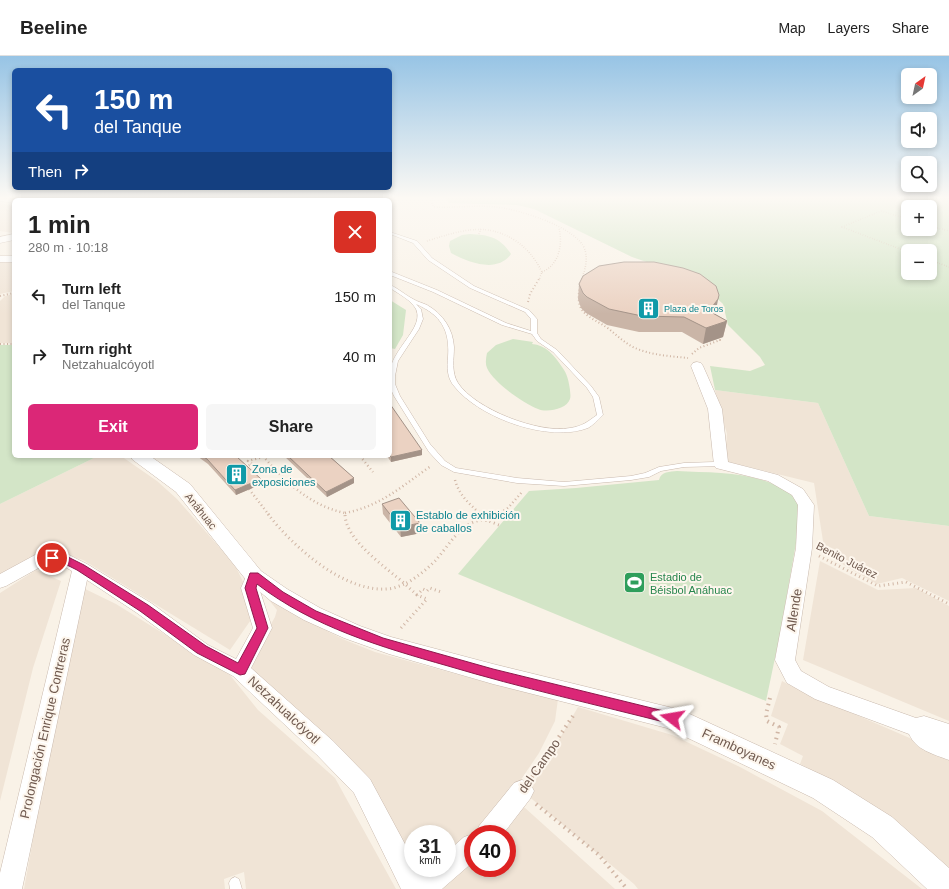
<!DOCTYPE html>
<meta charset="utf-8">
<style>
body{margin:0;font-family:Arial,sans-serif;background:#f6f6f6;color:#222;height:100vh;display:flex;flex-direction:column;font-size:15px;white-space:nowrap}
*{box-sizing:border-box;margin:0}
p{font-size:13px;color:#767676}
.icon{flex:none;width:22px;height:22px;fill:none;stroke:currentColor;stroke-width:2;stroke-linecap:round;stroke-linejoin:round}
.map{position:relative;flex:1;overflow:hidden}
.sheet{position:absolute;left:12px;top:142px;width:380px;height:260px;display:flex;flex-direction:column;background:#fff;border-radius:6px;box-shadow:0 2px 6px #0003}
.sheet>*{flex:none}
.top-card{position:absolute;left:12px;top:12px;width:380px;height:122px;border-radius:6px;box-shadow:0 2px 6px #0003;background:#1a4fa0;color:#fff;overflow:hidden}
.needle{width:26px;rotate:33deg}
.controls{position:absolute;left:901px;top:12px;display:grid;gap:8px}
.controls a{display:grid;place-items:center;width:36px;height:36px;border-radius:6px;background:#fff;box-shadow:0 2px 6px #0003;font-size:20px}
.speed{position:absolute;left:404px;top:769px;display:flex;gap:8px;font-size:20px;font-weight:700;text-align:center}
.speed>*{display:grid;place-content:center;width:52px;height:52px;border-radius:50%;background:#fff;box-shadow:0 2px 6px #0003;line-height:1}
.speed small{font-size:10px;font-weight:400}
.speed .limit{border:6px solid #d22;background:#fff;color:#111}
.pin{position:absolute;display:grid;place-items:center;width:34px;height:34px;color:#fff;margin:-17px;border:2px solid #fff;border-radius:50%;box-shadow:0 1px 4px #0007}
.me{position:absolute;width:44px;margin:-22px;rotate:284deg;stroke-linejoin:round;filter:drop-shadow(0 0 3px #0008)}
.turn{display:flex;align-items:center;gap:14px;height:84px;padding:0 16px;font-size:18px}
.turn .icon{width:52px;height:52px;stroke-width:2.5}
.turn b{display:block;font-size:28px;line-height:34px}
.then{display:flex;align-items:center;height:38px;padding:0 16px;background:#0003;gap:8px;font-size:15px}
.round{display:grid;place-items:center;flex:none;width:42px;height:42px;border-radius:6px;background:#f6f6f6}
.summary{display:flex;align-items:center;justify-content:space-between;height:68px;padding:0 16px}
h1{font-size:24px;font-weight:600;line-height:30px}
.action{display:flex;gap:8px;margin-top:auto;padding:8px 16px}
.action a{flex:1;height:46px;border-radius:6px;background:#db2777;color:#fff;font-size:16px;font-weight:600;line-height:46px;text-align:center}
.action a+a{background:#f6f6f6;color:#222}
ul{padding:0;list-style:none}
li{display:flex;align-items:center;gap:12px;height:60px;padding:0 16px}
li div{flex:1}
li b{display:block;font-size:15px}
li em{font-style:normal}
header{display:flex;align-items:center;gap:24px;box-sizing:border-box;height:56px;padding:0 20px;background:#fff;border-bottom:1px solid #e0e0e0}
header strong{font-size:19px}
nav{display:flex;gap:22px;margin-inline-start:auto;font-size:14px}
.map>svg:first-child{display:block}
.residential{fill:#f0e4d6}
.green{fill:#d3e5c7;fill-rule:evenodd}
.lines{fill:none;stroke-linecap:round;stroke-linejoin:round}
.service-casing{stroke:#cabaae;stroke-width:1}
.minor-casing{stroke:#cabaae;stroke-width:1}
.tertiary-casing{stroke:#cabaae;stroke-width:1}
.path-far4{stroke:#d0b6a5;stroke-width:1.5;stroke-dasharray:0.5 2;stroke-linecap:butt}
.path-far3{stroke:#d0b6a5;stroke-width:2;stroke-dasharray:1 2.5;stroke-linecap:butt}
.path-far2{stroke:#d0b6a5;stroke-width:2.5;stroke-dasharray:1 3;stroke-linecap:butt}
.path-far1{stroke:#d0b6a5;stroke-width:3;stroke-dasharray:1 3.5;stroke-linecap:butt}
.path{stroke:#d0b6a5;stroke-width:4;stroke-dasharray:1.5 4.5;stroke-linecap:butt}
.service{fill:#fff;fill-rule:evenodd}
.minor{fill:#fff;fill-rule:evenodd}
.tertiary{fill:#fff;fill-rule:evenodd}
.wall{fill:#cab5a7}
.shaded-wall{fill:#a49388}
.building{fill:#ebd2c2;stroke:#a49388}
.route{fill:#db2777;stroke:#8e194d}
.labels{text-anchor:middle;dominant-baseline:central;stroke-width:4;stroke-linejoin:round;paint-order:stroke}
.far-culture-label{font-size:9px;fill:#0d838f;stroke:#fdf6ed;text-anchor:start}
.culture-label{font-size:11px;fill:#0d838f;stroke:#fdf6ed;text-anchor:start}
.street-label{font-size:11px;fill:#705a4f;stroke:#fdf6ed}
.leisure-label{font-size:11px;fill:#27864d;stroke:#fdf6ed;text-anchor:start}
.near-street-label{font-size:13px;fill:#705a4f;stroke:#fdf6ed}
</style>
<header>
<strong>Beeline</strong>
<nav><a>Map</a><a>Layers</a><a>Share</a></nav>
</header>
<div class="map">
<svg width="949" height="833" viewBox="0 0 949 833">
<rect width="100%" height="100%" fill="#f9f2e7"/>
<path class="residential" d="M2,142H146L142,144H14Z
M0,147L14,150V177L0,175Z
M0,204H14V235L0,238Z
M14,238V287H0V245L5,240Z
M715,334L818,347L869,460L949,470V545L902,522L877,528L825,498L814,427L725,405L727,378Z
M98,400H121L157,425L177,443L235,509L257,555L230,594L83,504L61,497L0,523V448Z
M820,505L878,534L916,532L949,550V665L803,604Z
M36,514L61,525L33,612L0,745V537Z
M256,528L323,573L345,584L375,596L478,624L558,643L555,665L539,697L516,731L476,778H473L447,804V778H413V812H435L415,825L385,767L248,609L275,561L277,554Z
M79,530L116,548L230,619L258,654L335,722L396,833H246L244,816L224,823L225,833H24Z
M782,625L801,635L949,699V817L823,720L800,708L803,700L780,688L788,668L771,660Z
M578,651L672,679L740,711L822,755L922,833H638L634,828L527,739Z
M524,751L615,833H441L473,801V812H507V778H496Z"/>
<path class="green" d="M445,142H949V470L869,460L818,347L715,334L710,310L750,315L765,309L760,301L728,269L723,248L696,223L632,201L534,153L517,149L450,147ZM908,151H930V173H908ZM908,195H930V217H908Z
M470,178C489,179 500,181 511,198C497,218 468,206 451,197L449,190L450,185L462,179Z
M390,244L406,254L403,279L395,293L390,292Z
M513,283L533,286L532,288C546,289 555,300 562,311C567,317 569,326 570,334C570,336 571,340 570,343C567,353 547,357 538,353C523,347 494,327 487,312C485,307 486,302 487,297L496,289Z
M0,289H14V400H98L0,448Z
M677,415C714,417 757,415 788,436C794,440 798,448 802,453L780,578L766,645L458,518L529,435L576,432L659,424C661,415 670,416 677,415Z"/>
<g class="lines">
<defs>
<path id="service" d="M390,176L417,185L432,202L474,230L529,254L537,263V277L541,283L557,294L591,330L599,341L603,359L602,360C598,364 593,369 588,372C549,387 479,362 454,330C447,322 447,311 448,301C450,274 441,259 416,248L421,253L423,263L419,273L398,305L395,320V328L400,340L430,388L445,405L456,412L517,422L564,426L631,420L645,417L659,411L684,407L714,406L721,407L724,409L723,410L684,411L661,415L649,421L631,424L564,430L517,427L454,416L441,409L429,396L394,340C373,301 427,277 416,253C411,244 399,238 390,232V229C398,232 405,239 413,243C418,246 423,247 427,249C443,258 453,273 454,291C454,303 451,316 458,327C475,353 539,378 570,372C583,370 587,366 597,359L593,341L587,332L553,296L537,285L532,278L502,269L433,236L390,219V216H392L437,234L506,267L531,275V263L525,256L470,232L428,204L413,187L390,178Z
M235,821L239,823L242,833H230L229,827L231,823Z"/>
<path id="minor" d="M0,142L17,144H14V147L0,145Z
M151,142H159L158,144H149Z
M14,178V184L0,187V181Z
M697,306L701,307L703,310L722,353L728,406L778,419L803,433L814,449L812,492L795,604L801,615L829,631L916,662L924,660L949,668V704C933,698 916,694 909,678L815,643L787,627L775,604L796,492L798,449L792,439L768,425L716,412L714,409L708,353L691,310L693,307Z
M63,496L87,508L151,547L208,589L236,603L253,572L241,532L248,516L254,514L260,516L263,520L259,532L272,572L251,612L333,685L370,723L413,803V812H418L421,818L427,812H447V796L464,781L473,778V806L442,833H401L354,737L317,699L233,620L194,599L137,557L87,524L22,833H0V817L72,515L60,508L44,509L6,530L0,532V518L35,499Z
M522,724L530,727L534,735L530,743L503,778H476L479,770L514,727Z"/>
<path id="tertiary" d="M0,200H14V206H0Z
M130,400H150L190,428L261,515L287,533L320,552L360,570L391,581L493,608L681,654L833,724L892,761L949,812V833H927L872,781L813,742L667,672L493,628L389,598L344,582L304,564L271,545L247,525L176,436L133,404Z"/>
</defs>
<use href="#service" class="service-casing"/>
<use href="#minor" class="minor-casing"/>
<use href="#tertiary" class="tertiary-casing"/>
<path class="path-far4" d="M432,142V148L434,151C455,152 475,149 496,151C517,153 578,171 585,194C588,204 585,215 581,224
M908,163L881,155L842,171L908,196
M930,170L949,175
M479,178L481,173
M427,185C460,175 485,165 516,185C528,193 536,204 542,216L539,224
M930,204L949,211
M542,216C559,209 563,189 559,172"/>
<path class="path-far3" d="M580,230C574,259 589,259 609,273C616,279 623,285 631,290C648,299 669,300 688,302
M0,240L14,237
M528,246L530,238L539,223
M0,288H14
M692,298L699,292L720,284L718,283"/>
<path class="path-far2" d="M263,400C285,426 311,450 345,457V459
M360,400L373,416
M245,411L252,408L248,405L263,401
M455,424C459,439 470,449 482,459
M249,433L269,459
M345,457C381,450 402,430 431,410
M497,459L508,452L522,436"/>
<path class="path-far1" d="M268,458C293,491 344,536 387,533C393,533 399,530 405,528C387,512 345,484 345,458
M480,458L488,465L498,458
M819,500L878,530L906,526L949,548
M417,539L405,528C416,522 426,514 435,505C448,491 460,467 481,464C487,463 493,467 499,469
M401,572L427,543L417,539L423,533L427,535L430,532L441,536"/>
<path class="path" d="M770,642L766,658L767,665L779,671L775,688
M532,721L575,657
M536,748L599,799L627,833"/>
<use href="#service" class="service"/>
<use href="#minor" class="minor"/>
<use href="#tertiary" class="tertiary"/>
</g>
<path class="wall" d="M579,228L716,254L715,258L727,265L723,281L703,288L682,276H639L607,269L586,257L581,252L578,243Z
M422,394V399L391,406L387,400Z
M197,400H236L261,423L262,428L236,439L208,408Z
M284,400H329L354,422V427L327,441Z
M382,448L421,477L401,481L383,458Z"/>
<path class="shaded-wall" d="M719,239L715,259L709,255Z
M727,265L723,281L703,288L706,272Z
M422,394V399L391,406V401Z
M354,422V427L327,441L326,436Z
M261,423L262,428L236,439L235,434Z
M420,467L421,477L401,481L400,471Z"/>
<path class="building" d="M624,206H654L683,212L700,218L716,230L719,239L718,243L709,255L727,265L706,272L684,261L642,260L609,253L587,241L583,237L579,228L583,220L599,210Z
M390,348L422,394L391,401L390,400Z
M202,400H236L261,423L235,434L207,403Z
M288,400H329L354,422L326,436Z
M399,442L420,467L400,471L382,448Z"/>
<linearGradient id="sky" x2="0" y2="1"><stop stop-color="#97c4e5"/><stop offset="0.55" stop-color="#fcf9f4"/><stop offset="1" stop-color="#fcf9f4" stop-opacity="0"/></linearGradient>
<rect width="949" height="258" fill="url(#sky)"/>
<path class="route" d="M52,499L66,500L84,509L148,549L206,590L238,607L257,572L245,532L250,517H258L283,536L316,555L383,582L493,613L672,657L677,658L679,662L677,666L672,668C597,649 522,632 448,610C381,591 313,571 257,528L256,532L268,572L245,618L240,619L197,597L140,555L77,514L61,506L48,505L47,502L48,500Z"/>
<defs>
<symbol id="building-square" viewBox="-11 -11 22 22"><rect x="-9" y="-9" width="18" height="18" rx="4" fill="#0f9aa8" stroke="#fdf6ed"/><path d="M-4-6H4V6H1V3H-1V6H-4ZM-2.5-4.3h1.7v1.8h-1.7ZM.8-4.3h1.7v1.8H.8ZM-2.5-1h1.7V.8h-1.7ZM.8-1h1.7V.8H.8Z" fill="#fff"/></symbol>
<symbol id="stadium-square" viewBox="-11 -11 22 22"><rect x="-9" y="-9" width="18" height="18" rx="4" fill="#2e9e5b" stroke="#fdf6ed"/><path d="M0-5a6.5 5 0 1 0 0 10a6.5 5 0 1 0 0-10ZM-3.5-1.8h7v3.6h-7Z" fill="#fff"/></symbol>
</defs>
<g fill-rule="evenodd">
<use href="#building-square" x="636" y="240" width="25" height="25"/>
<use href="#building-square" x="224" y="406" width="25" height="25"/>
<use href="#building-square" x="388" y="452" width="25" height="25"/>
<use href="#stadium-square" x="622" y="514" width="25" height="25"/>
</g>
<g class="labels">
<g class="far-culture-label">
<text x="664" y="253">Plaza de Toros</text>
</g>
<g class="culture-label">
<text x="252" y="413">Zona de<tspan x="252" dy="13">exposiciones</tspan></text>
<text x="416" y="459">Establo de exhibición<tspan x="416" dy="13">de caballos</tspan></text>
</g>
<g class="street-label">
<text transform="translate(201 455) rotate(51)">Anáhuac</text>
<text transform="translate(847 504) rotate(27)">Benito Juárez</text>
</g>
<g class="leisure-label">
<text x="650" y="521">Estadio de<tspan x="650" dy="13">Béisbol Anáhuac</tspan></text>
</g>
<g class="near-street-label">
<text transform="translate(794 554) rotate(-81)">Allende</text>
<text transform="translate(284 654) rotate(43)">Netzahualcóyotl</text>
<text transform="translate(45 672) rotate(-77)">Prolongación Enrique Contreras</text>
<text transform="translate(739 693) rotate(25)">Framboyanes</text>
<text transform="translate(539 710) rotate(-55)">del Campo</text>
</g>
</g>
</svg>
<div class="controls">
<a><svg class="needle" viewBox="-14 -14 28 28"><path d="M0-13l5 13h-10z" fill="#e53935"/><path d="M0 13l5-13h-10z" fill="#767676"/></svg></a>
<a><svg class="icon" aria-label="sound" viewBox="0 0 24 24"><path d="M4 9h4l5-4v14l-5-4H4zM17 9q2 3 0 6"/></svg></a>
<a><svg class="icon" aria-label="search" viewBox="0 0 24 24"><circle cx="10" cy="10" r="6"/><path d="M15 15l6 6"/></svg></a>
<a>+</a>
<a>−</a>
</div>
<div class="speed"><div>31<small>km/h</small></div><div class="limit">40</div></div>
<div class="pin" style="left:52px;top:502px;background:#d93025"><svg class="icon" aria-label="arrive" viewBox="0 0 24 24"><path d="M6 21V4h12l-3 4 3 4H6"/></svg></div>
<svg class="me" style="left:672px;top:662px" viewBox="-20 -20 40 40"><path d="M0-17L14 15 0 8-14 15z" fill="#db2777" stroke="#fff" stroke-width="4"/></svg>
<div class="top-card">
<div class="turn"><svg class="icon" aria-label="left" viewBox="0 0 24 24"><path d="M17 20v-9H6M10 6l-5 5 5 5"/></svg><div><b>150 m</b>del Tanque</div></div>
<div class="then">Then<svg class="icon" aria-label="right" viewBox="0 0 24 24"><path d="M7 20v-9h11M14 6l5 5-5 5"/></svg></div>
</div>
<section class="sheet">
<div class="summary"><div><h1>1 min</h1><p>280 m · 10:18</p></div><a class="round" style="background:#d93025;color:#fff"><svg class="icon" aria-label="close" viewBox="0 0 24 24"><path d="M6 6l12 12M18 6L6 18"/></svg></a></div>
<ul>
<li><svg class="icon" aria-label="left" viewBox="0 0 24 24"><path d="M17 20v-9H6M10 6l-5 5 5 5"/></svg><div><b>Turn left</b><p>del Tanque</p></div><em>150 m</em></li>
<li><svg class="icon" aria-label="right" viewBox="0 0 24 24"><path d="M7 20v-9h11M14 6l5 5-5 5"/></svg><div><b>Turn right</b><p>Netzahualcóyotl</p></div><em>40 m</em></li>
</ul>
<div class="action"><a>Exit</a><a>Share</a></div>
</section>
</div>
